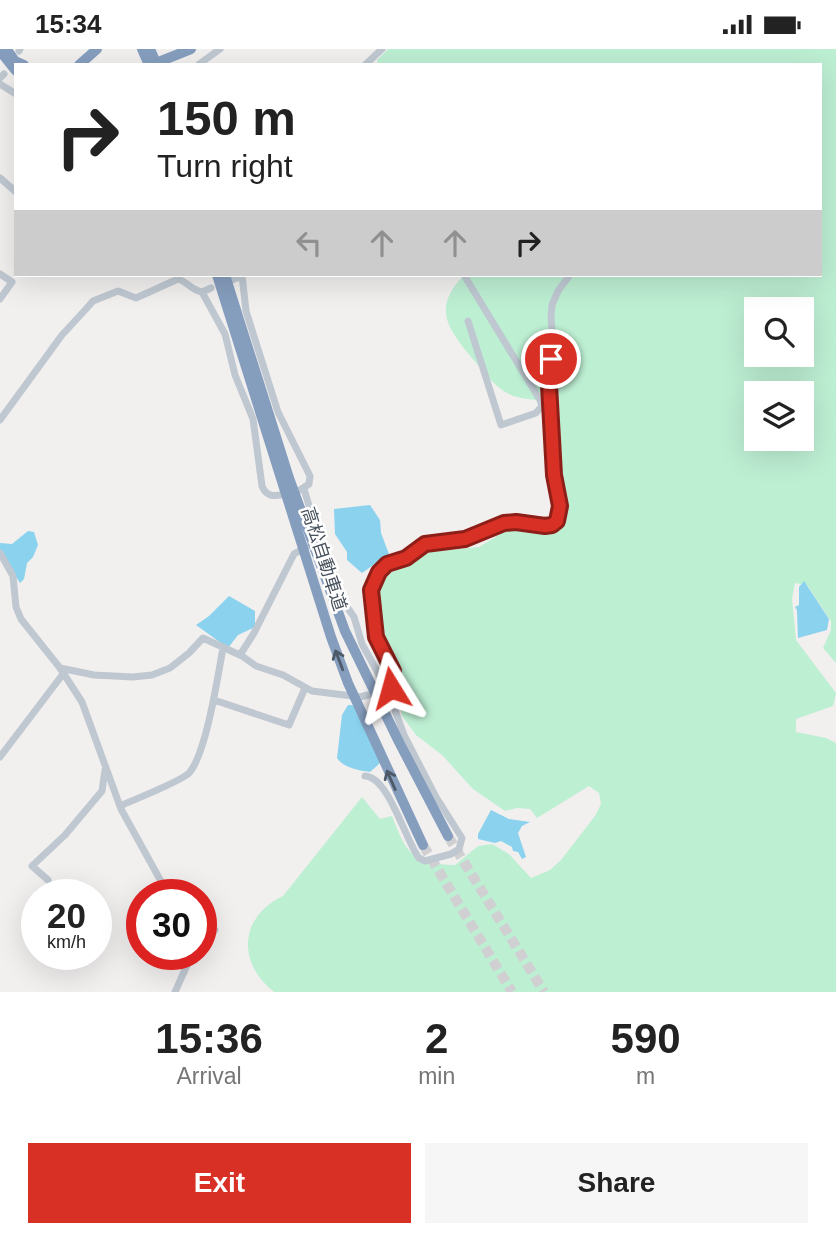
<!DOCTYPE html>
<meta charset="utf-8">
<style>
body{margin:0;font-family:Arial,"Noto Sans JP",sans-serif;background:#f6f6f6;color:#222;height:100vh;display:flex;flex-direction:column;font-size:26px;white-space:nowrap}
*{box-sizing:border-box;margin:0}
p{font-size:23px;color:#767676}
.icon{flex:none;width:38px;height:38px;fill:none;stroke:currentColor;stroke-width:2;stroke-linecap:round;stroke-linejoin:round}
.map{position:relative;height:943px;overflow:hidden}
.sheet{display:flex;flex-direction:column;background:#fff;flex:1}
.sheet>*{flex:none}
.hud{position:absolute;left:14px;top:14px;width:808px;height:214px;border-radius:0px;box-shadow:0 7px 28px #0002;background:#fff;color:#222;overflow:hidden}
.controls{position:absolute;left:744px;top:248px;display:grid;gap:14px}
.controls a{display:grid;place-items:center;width:70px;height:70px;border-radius:0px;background:#fff;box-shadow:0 7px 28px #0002;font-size:35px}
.speed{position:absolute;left:21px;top:830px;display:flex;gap:14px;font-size:35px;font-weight:700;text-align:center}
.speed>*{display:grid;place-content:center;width:91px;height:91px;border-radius:50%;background:#fff;box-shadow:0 7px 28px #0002;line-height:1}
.speed small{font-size:18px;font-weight:400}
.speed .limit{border:10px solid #d22;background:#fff;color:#111}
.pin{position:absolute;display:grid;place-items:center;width:60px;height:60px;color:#fff;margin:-30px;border:4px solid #fff;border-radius:50%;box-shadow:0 2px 7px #0007}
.me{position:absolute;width:77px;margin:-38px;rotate:352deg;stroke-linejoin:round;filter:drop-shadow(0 0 5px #0008)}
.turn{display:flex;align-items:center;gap:24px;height:147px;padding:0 28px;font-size:32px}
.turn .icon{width:91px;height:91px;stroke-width:2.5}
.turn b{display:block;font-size:49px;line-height:60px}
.lanes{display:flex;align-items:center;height:66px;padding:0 28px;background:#0003;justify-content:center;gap:35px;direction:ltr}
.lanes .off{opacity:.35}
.eta{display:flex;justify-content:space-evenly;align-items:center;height:119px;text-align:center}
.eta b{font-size:42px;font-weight:600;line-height:49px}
.button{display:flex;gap:14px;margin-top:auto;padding:14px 28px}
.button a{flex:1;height:80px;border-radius:0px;background:#d93025;color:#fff;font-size:28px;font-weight:600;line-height:80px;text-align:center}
.button a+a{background:#f6f6f6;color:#222}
.status{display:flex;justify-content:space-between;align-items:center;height:49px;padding:0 35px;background:#fff;direction:ltr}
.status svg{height:19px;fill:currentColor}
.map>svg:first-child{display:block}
.green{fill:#bdefd3;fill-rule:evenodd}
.water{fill:#8ad2ed}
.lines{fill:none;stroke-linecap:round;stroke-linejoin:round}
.highway-tunnel{stroke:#d0cfd2;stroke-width:10;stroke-dasharray:10 5;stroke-linecap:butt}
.minor{stroke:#bfc8d1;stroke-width:7}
.highway{stroke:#869ebe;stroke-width:10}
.oneway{stroke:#4d5967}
.route-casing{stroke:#8d1f18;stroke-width:18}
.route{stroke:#d93025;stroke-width:12}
.labels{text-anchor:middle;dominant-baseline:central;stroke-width:5;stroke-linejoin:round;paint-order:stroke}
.street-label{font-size:18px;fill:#47515d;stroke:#fff}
</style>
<div class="status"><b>15:34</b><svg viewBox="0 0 49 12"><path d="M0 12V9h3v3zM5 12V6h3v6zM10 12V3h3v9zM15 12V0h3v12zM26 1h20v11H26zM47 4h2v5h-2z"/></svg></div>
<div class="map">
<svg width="836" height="943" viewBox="0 0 836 943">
<rect width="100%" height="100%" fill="#f2efef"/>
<path class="green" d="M388,0H836V614L823,599L831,581V572L807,536L795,534L792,550L796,591L836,644L833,657L796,670V683L826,689L836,694V943H274C237,914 239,868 283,847L362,748L380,770L392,767C407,806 413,815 455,816L478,797L492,795L509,805L531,829L550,821L561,811L595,767L601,755L599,744L589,737L537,769L530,760L517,759L505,762L473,740L442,706L416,686L402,667L396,622L386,591L380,560V535L387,525L407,517L421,504L479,498L509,480L560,473L569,458L554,401L547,352C535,350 520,351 509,345C496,339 487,326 477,315C451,283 429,262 464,226H821V16H378L377,11ZM756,261H802V306H756ZM756,345H802V390H756Z"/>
<path class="water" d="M370,456L380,471L381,484L389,505L362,524L347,511V503L335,485L334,460Z
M28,482L34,483L38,496L33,508L27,514L24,530L20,534L0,503V494L12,495Z
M804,532L829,570L827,581L798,589L797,561L795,558L799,556V538Z
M229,547L255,562V578L238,586L228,599L196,576L209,567Z
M348,656L363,657L386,706L378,716L370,723C357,721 344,719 337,709L342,666Z
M491,761L509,770L530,773L522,777L518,784L526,808L522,810L518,803L513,802L512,798L501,792L495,794L478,790V785Z"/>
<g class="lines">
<path class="highway-tunnel" d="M448,787L544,943
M423,796L512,943"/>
<path class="minor" d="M19,2L20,0
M198,16L220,0
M365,16L382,0
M0,29L4,25
M0,35L16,45
M0,129L16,143
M0,225L12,233L0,250
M242,226L246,262L278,363L310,427L309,435L300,441
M464,226L540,351L542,357L536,364L501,376L468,272
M232,231L242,227
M211,239L202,243L225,285L235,326L253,370L262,437C267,450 277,447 289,444
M0,371L62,286L86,260L93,252L118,242L136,249L178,230C188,233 191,241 202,243
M304,440L320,493L343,552L354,568L362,595L388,642L404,686L436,748L462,789L459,800L451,805L425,812L419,809C405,791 389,728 365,727
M0,504L13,527L16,558L21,570L60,619L82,653L121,760L168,845
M240,606L254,584L294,505L306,498
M60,619L94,626L133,628L152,626L170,619L189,604L203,589L242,607L256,617L283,626L312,642L360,648L368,646
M381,643L391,639C397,618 385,608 377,590C374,582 370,540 373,532C380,515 393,516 407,508C413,505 416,498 423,495C440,489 459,493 476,487C486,483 495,476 505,474C522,471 543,484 557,472L560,457L554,426V393L549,336L553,290L551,269L552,256L558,242L570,226
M214,651L289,676L305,639
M0,708L63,625
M120,757C133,751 182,732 189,724C206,706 218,626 223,599
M48,831L32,817L65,786L102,742L105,721
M201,874L215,881L201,897
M175,943L192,905"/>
<path class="highway" d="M142,0L149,16
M150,0L157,16
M0,2L16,22
M8,2L15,12L24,16
M79,16L97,0
M151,16L191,0
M217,226L331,588L348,634L423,796
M225,226L289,429L345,582L399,693L448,787"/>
</g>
<defs><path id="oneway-shaft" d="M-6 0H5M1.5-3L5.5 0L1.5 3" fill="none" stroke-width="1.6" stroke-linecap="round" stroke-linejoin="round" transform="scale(1.75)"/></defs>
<g class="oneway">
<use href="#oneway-shaft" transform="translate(339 611) rotate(-111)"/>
<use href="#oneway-shaft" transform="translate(391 731) rotate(-114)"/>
</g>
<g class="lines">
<defs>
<path id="route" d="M391,639L393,622L376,588L371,541L379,523L387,515L406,509L425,495L465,490L504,474L516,473L545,477L552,476L557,472L560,457L554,426L549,336L551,310"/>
</defs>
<use href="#route" class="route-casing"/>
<use href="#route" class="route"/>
</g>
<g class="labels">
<g class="street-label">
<text transform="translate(324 510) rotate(72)">高松自動車道</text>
</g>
</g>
</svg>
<div class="controls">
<a><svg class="icon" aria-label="search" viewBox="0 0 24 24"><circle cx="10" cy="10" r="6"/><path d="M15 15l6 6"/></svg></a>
<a><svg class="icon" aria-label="layers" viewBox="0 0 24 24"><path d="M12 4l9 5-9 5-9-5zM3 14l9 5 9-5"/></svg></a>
</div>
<div class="speed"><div>20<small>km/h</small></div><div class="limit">30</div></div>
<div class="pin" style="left:551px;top:310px;background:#d93025"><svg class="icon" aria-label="arrive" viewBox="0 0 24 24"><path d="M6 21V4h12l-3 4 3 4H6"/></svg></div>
<svg class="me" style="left:391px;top:639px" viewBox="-20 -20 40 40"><path d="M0-17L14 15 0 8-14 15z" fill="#d93025" stroke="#fff" stroke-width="4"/></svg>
<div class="hud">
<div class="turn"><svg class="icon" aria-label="right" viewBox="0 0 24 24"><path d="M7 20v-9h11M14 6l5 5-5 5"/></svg><div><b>150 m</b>Turn right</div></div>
<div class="lanes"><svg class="icon off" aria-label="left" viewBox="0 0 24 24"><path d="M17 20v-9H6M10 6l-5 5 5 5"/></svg><svg class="icon off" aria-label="ahead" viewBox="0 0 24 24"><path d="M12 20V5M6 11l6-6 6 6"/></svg><svg class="icon off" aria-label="ahead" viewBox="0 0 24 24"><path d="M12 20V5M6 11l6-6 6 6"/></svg><svg class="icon" aria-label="right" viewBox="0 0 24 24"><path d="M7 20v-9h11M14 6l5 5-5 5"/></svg></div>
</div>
</div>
<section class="sheet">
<div class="eta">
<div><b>15:36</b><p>Arrival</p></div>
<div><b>2</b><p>min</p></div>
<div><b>590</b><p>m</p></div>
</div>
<div class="button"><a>Exit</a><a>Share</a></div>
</section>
